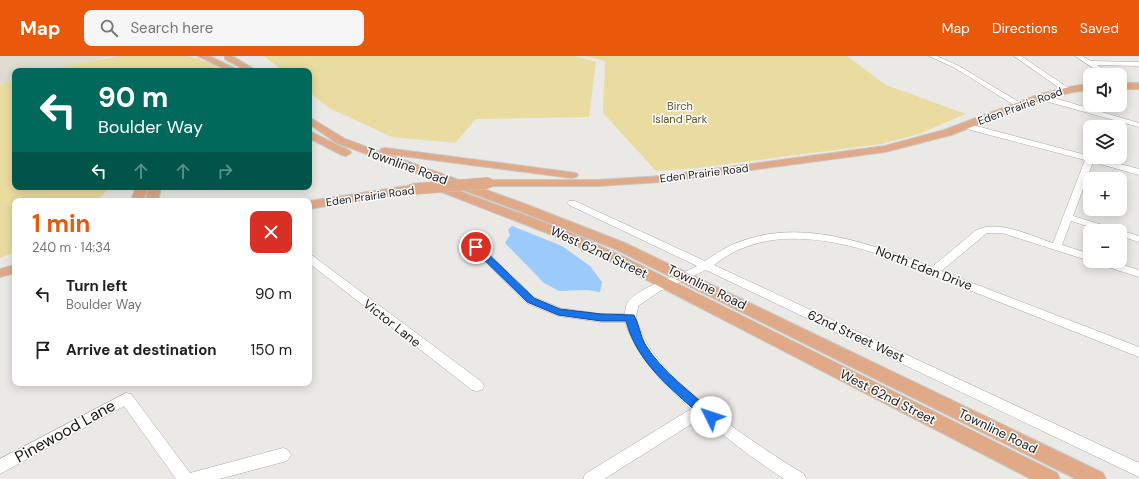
<!DOCTYPE html>
<meta charset="utf-8">
<style>
body{margin:0;font-family:"DM Sans",sans-serif;background:#f6f6f6;color:#202124;height:100vh;display:flex;flex-direction:column;font-size:15px;white-space:nowrap}
*{box-sizing:border-box;margin:0}
p{font-size:13px;color:#757577}
.icon{flex:none;width:22px;height:22px;fill:none;stroke:currentColor;stroke-width:2;stroke-linecap:round;stroke-linejoin:round}
.map{position:relative;flex:1;overflow:hidden}
.sheet{position:absolute;left:12px;top:142px;width:300px;height:188px;display:flex;flex-direction:column;background:#fff;border-radius:8px;box-shadow:0 2px 10px #0003}
.sheet>*{flex:none}
.hud{position:absolute;left:12px;top:12px;width:300px;height:122px;border-radius:8px;box-shadow:0 2px 10px #0003;background:#00695c;color:#fff;overflow:hidden}
.fabs{position:absolute;left:1083px;top:12px;display:grid;gap:8px}
.fabs a{display:grid;place-items:center;width:44px;height:44px;border-radius:8px;background:#fff;box-shadow:0 2px 10px #0003;font-size:20px}
.pin{position:absolute;display:grid;place-items:center;width:34px;height:34px;color:#fff;margin:-17px;border:2px solid #fff;border-radius:50%;box-shadow:0 1px 4px #0007}
.me{position:absolute;width:44px;margin:-22px;rotate:311deg;stroke-linejoin:round;filter:drop-shadow(0 0 3px #0008)}
.turn{display:flex;align-items:center;gap:14px;height:84px;padding:0 20px;font-size:18px}
.turn .icon{width:52px;height:52px;stroke-width:2.5}
.turn b{display:block;font-size:28px;line-height:34px}
.lanes{display:flex;align-items:center;height:38px;padding:0 20px;background:#0003;justify-content:center;gap:20px;direction:ltr}
.lanes .off{opacity:.35}
.round{display:grid;place-items:center;flex:none;width:42px;height:42px;border-radius:8px;background:#f6f6f6}
.overview{display:flex;align-items:center;justify-content:space-between;height:68px;padding:0 20px}
h1{font-size:24px;font-weight:700;line-height:30px;color:#ea580c}
ul{padding:0;list-style:none}
li{display:flex;align-items:center;gap:12px;height:56px;padding:0 20px}
li div{flex:1}
li b{display:block;font-size:15px}
li em{font-style:normal}
header{display:flex;align-items:center;gap:24px;box-sizing:border-box;height:56px;padding:0 20px;background:#ea580c;color:#fff}
header strong{font-size:19px}
nav{display:flex;gap:22px;margin-inline-start:auto;font-size:14px}
.search{width:280px;height:36px;background:#f6f6f6;display:flex;align-items:center;gap:10px;box-sizing:border-box;padding:0 14px;border-radius:8px;color:#757577;font-size:15px}
.map>svg:first-child{display:block}
.built{fill:#dfddd2}
.green{fill:#eadca0}
.water{fill:#9ccafa}
.lines{fill:none;stroke-linecap:round;stroke-linejoin:round}
.minor-casing{stroke:#aaa9a6;stroke-width:1}
.major-casing{stroke:#c7c7c7;stroke-width:2}
.minor{fill:#fff;fill-rule:evenodd}
.major{fill:#e0aa88;fill-rule:evenodd}
.major-bridge-casing{stroke:#c7c7c7;stroke-width:12;stroke-linecap:butt}
.major-bridge{stroke:#e0aa88;stroke-width:11}
.route{fill:#1a73e8;stroke:#114b97}
.labels{text-anchor:middle;dominant-baseline:central;stroke-width:3;stroke-linejoin:round;paint-order:stroke}
.far-park-label{font-size:11px;fill:#5a501f;stroke:#fff}
.far-street-label{font-size:11px;fill:#171716;stroke:#fff}
.street-label{font-size:13px;fill:#171716;stroke:#fff}
.near-street-label{font-size:16px;fill:#171716;stroke:#fff}
</style>
<header>
<strong>Map</strong>
<div class="search"><svg class="icon" aria-label="search" viewBox="0 0 24 24"><circle cx="10" cy="10" r="6"/><path d="M15 15l6 6"/></svg>Search here</div>
<nav><a>Map</a><a>Directions</a><a>Saved</a></nav>
</header>
<div class="map">
<svg width="1139" height="423" viewBox="0 0 1139 423">
<rect width="100%" height="100%" fill="#eae9e5"/>
<path class="built" d="M0,0H112L47,15H15V24L0,29Z"/>
<path class="green" d="M120,0H186L195,2L209,0L198,3L213,8L224,15H47L74,8Z
M264,0H575L596,6L589,61L476,63L455,87L392,81L329,52L309,36V15H283Z
M585,0H847L886,29L966,58L919,78L881,88L698,112L656,115L603,57L605,5Z
M15,24V131H110L97,145H15V196L0,202V29Z"/>
<path class="water" d="M512,170L562,190L590,210L602,226L600,236L587,234L559,235L544,227L505,187L510,179L508,174Z"/>
<g class="lines">
<defs>
<path id="minor" d="M929,0H937L959,10L1024,49L1023,51H1017L955,12Z
M1014,0H1021L1070,33L1067,35L1058,31Z
M1075,0H1082L1091,5L1139,6V10L1097,9L1112,19H1104Z
M1038,39H1044L1139,67V71L1038,43Z
M963,68H969L1139,113V119L1093,106L1073,160L1139,180V186L1120,180V175H1103L1071,165L1062,189L1090,198V205L1002,177H987L941,215L1139,291V301L875,197C834,184 784,175 743,192C732,196 723,202 714,209L1139,407V421L706,214L660,235L638,250C638,254 636,258 636,262C636,266 639,270 640,273C660,326 756,389 804,418L806,423H784L749,399L701,362L604,423H583L585,418L691,353C663,327 638,303 625,266H601L558,260L526,247L472,193L470,180L471,178H479L481,190L534,241L560,252L601,258H625C625,254 626,249 628,246C640,230 679,220 697,210L569,149L567,147L569,145H575L705,205C714,199 724,192 734,188C799,160 870,188 932,211L975,175C996,162 1031,180 1053,187L1085,104L963,72Z
M309,199L313,200L482,326L484,330L482,334L477,335L472,334L309,207Z
M1094,205H1110L1139,214V221L1095,207Z
M126,337L131,338L190,417L283,392L288,394L291,399L288,404L283,406L219,423H176L124,350L0,418V403Z"/>
<path id="major" d="M198,0H209L240,15H229Z
M225,0H232L257,15H247L225,3Z
M1120,27H1139V33H1120Z
M1090,28V34L1074,36L1046,42L951,79L885,96L661,126L598,130H488L484,129L482,127L484,125L488,124H598L661,120L885,90L944,74L1040,38L1074,30Z
M309,61L345,83L380,96L381,93L385,92L576,117L578,119L576,121L572,122L387,98L525,148L625,187L1103,417L1106,423H1076L615,193L517,154L337,87L309,68Z
M309,75L350,95L351,97L346,100L342,99L309,82Z
M413,129L417,131L419,133L417,135L309,153V145Z
M443,129L562,173L620,199L1057,417L1060,423H1031L610,205L552,179L439,135L437,133L439,131Z
M136,131H148L143,145H131Z
M149,131H161L158,145H146Z
M15,209V217L0,221V213Z"/>
</defs>
<use href="#minor" class="minor-casing"/>
<use href="#major" class="major-casing"/>
<use href="#minor" class="minor"/>
<use href="#major" class="major"/>
<defs>
<path id="major-bridge" d="M413,133L488,127"/>
</defs>
<use href="#major-bridge" class="major-bridge-casing"/>
<use href="#major-bridge" class="major-bridge"/>
</g>
<path class="route" d="M473,189H479L534,242L560,253L601,258L634,259C639,268 640,279 645,288C662,316 691,336 715,358L717,361L715,365L711,366L707,365C675,336 637,308 626,265H601L558,259L527,246L473,193L472,191Z"/>
<g class="labels">
<g class="far-park-label">
<text x="680" y="50">Birch<tspan x="680" dy="13">Island Park</tspan></text>
</g>
<g class="far-street-label">
<text transform="translate(1020 50) rotate(-20)">Eden Prairie Road</text>
<text transform="translate(704 117) rotate(-7)">Eden Prairie Road</text>
<text transform="translate(370 140) rotate(-8)">Eden Prairie Road</text>
</g>
<g class="street-label">
<text transform="translate(407 110) rotate(20)">Townline Road</text>
<text transform="translate(599 196) rotate(25)">West 62nd Street</text>
<text transform="translate(924 212) rotate(21)">North Eden Drive</text>
<text transform="translate(707 231) rotate(26)">Townline Road</text>
<text transform="translate(392 267) rotate(38)">Victor Lane</text>
<text transform="translate(856 280) rotate(25)">62nd Street West</text>
<text transform="translate(888 341) rotate(27)">West 62nd Street</text>
<text transform="translate(998 375) rotate(26)">Townline Road</text>
</g>
<g class="near-street-label">
<text transform="translate(65 375) rotate(-29)">Pinewood Lane</text>
</g>
</g>
</svg>
<div class="fabs">
<a><svg class="icon" aria-label="sound" viewBox="0 0 24 24"><path d="M4 9h4l5-4v14l-5-4H4zM17 9q2 3 0 6"/></svg></a>
<a><svg class="icon" aria-label="layers" viewBox="0 0 24 24"><path d="M12 4l9 5-9 5-9-5zM3 14l9 5 9-5"/></svg></a>
<a>+</a>
<a>−</a>
</div>
<div class="pin" style="left:476px;top:191px;background:#d93025"><svg class="icon" aria-label="arrive" viewBox="0 0 24 24"><path d="M6 21V4h12l-3 4 3 4H6"/></svg></div>
<svg class="me" style="left:711px;top:361px" viewBox="-20 -20 40 40"><circle r="19" fill="#fff"/><path d="M0-13L10 11 0 6-10 11z" fill="#1a73e8"/></svg>
<div class="hud">
<div class="turn"><svg class="icon" aria-label="left" viewBox="0 0 24 24"><path d="M17 20v-9H6M10 6l-5 5 5 5"/></svg><div><b>90 m</b>Boulder Way</div></div>
<div class="lanes"><svg class="icon" aria-label="left" viewBox="0 0 24 24"><path d="M17 20v-9H6M10 6l-5 5 5 5"/></svg><svg class="icon off" aria-label="ahead" viewBox="0 0 24 24"><path d="M12 20V5M6 11l6-6 6 6"/></svg><svg class="icon off" aria-label="ahead" viewBox="0 0 24 24"><path d="M12 20V5M6 11l6-6 6 6"/></svg><svg class="icon off" aria-label="right" viewBox="0 0 24 24"><path d="M7 20v-9h11M14 6l5 5-5 5"/></svg></div>
</div>
<section class="sheet">
<div class="overview"><div><h1>1 min</h1><p>240 m · 14:34</p></div><a class="round" style="background:#d93025;color:#fff"><svg class="icon" aria-label="close" viewBox="0 0 24 24"><path d="M6 6l12 12M18 6L6 18"/></svg></a></div>
<ul>
<li><svg class="icon" aria-label="left" viewBox="0 0 24 24"><path d="M17 20v-9H6M10 6l-5 5 5 5"/></svg><div><b>Turn left</b><p>Boulder Way</p></div><em>90 m</em></li>
<li><svg class="icon" aria-label="arrive" viewBox="0 0 24 24"><path d="M6 21V4h12l-3 4 3 4H6"/></svg><div><b>Arrive at destination</b></div><em>150 m</em></li>
</ul>
</section>
</div>
